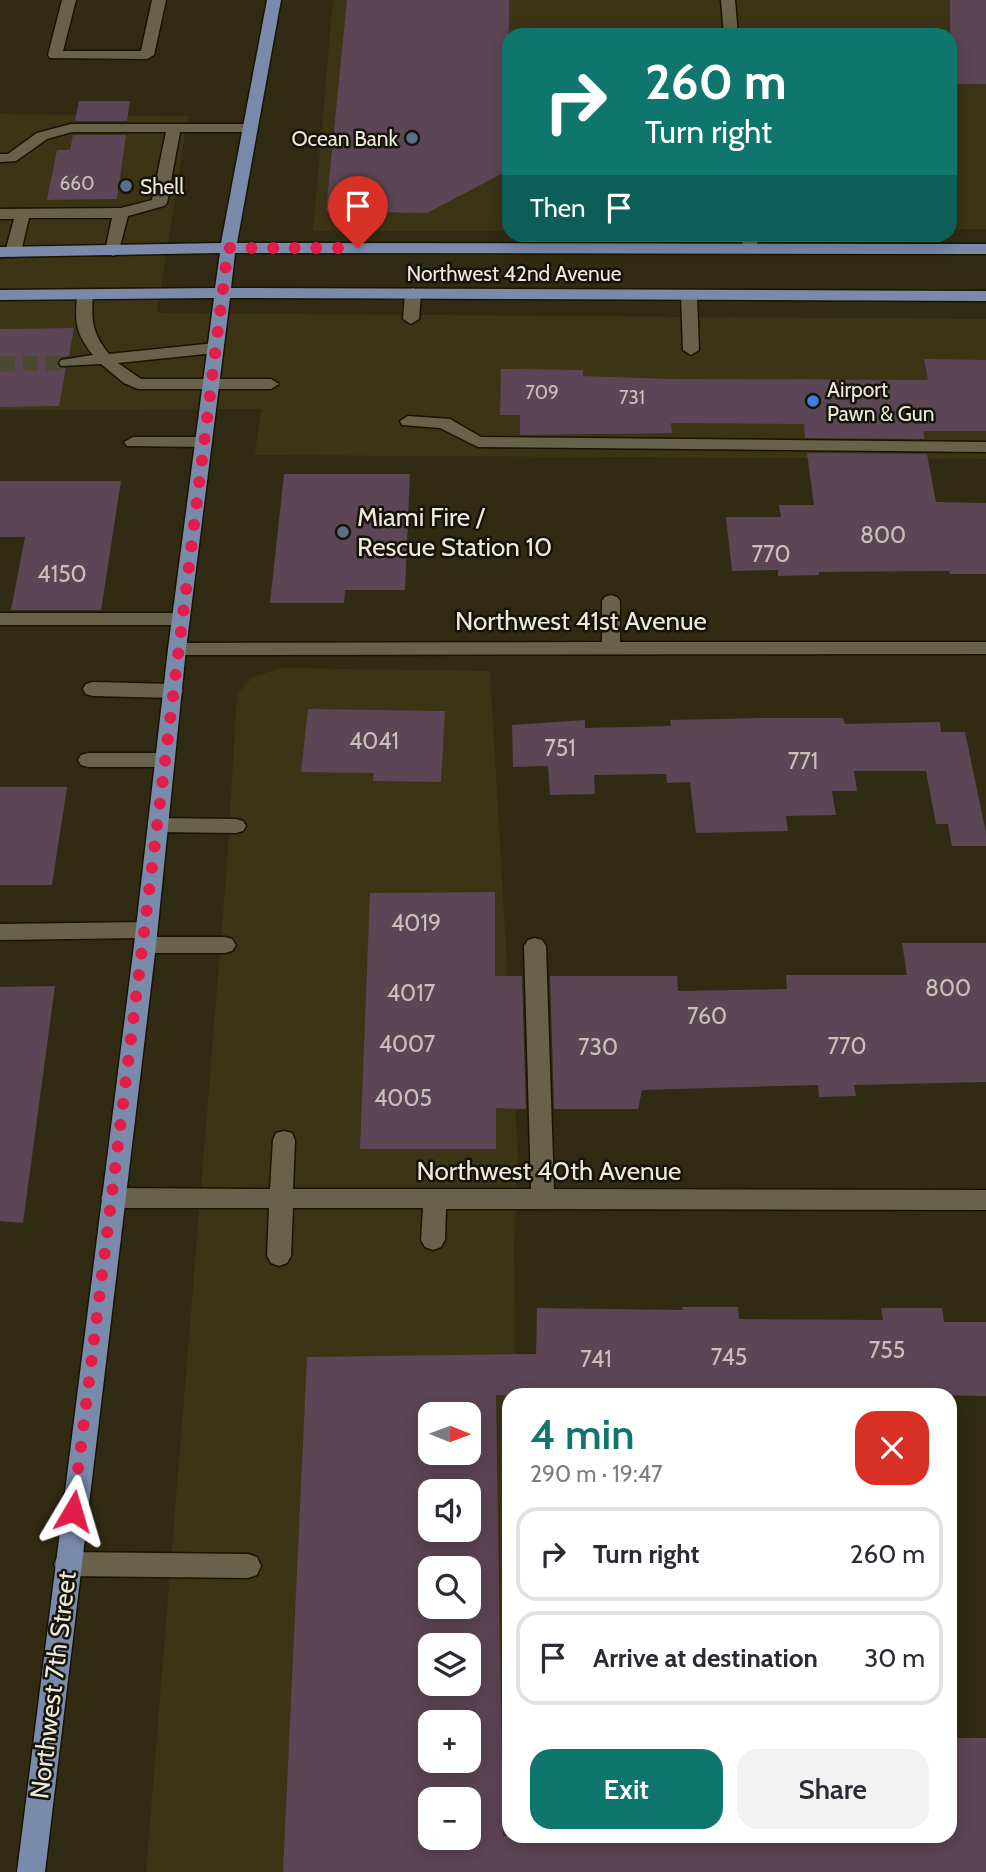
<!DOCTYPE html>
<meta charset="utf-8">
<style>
body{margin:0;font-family:Cabin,sans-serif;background:#f2f2f3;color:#2b2b33;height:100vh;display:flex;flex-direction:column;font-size:26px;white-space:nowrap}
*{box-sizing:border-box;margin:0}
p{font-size:23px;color:#7c7c81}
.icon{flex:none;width:38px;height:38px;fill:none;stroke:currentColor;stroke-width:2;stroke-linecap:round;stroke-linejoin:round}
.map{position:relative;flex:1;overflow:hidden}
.drawer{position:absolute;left:502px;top:1388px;width:455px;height:455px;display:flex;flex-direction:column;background:#fff;border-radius:21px;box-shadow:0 4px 18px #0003}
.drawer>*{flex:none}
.hud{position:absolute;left:502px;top:28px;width:455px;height:214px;border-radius:21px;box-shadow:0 4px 18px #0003;background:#0f766e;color:#fff;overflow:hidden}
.needle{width:46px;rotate:91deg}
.fabs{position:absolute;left:418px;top:1402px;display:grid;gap:14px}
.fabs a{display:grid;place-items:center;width:63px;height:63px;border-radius:14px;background:#fff;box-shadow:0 4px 18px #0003;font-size:35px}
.pin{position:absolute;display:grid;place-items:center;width:60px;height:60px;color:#fff;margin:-72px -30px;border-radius:50% 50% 50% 0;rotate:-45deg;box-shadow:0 0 7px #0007}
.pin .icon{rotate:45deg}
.me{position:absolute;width:77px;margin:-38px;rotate:7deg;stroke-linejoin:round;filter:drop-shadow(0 0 5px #0008)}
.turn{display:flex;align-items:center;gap:24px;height:147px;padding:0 28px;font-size:32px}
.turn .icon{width:91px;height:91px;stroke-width:2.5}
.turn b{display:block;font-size:49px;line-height:60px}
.then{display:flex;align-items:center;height:66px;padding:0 28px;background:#0003;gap:14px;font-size:26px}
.round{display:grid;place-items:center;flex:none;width:74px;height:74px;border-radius:21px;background:#f2f2f3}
.headline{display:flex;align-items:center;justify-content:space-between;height:119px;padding:0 28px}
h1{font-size:42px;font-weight:600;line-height:52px;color:#0f766e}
.primary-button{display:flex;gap:14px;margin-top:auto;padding:14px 28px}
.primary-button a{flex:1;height:80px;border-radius:21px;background:#0f766e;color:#fff;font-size:28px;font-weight:600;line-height:80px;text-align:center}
.primary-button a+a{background:#f2f2f3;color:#2b2b33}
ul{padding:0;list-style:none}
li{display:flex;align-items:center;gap:21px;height:94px;margin:0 14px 10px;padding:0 14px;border:4px solid #e1e1e2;border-radius:21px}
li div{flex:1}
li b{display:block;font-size:26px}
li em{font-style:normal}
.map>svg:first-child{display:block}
.built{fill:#3d3416;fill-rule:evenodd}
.building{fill:#5c4554;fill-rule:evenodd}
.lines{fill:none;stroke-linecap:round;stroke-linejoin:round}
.minor-tunnel{stroke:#4d4832;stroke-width:15;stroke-dasharray:15 8;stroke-linecap:butt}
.minor-casing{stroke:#191300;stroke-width:3}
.major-casing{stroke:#191300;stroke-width:3}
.minor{fill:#69624a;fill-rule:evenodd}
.major{fill:#7a8aab;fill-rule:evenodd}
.route{stroke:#e11d48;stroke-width:12;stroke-dasharray:0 21.6}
.service-dot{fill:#5c6f8a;stroke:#16140a;stroke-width:2.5}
.shop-dot{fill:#3f7fe0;stroke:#16140a;stroke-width:2.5}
.labels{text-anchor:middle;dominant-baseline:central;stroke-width:5;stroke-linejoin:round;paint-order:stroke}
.far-number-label{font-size:19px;fill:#c9c0b9}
.far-poi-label{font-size:21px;fill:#ede9db;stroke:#16140a;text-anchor:start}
.far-street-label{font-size:21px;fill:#ede9db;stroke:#16140a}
.number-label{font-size:23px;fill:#c9c0b9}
.poi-label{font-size:26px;fill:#ede9db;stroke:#16140a;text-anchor:start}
.street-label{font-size:26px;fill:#ede9db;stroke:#16140a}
</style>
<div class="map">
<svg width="986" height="1872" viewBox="0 0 986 1872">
<rect width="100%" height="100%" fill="#312b14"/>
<path class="built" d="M333,0H986V229H950V35H509V231H313Z
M0,114L188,116L157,313L986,319V459L255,455L261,409L0,410Z
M281,668L490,671L518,1157L514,1247L516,1395H509V1836H520L521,1872H146L227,864L237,694L253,677ZM430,1414H469V1452H430ZM430,1491H469V1530H430ZM430,1568H469V1606H430ZM430,1645H469V1684H430ZM430,1722H469V1760H430ZM430,1799H469V1838H430Z"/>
<path class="building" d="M347,0H509V170L427,213L326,211Z
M950,0H986V84H950Z
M79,101H130L127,121H75Z
M73,135H126L117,199L47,200L57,150H70Z
M74,328L69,356L61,357L57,362L59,367L66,368L59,406L0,407V329Z
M924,359L986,360V431H923L925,439L805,438L804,424L671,423L672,433L520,435V415H500L501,369L583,370V376L669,379L928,380Z
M807,453L927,454L936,502L986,503V574H950L949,571L819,572V575L778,576V570L732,571L726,517H781L779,505H814Z
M284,474H410L405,590H345L344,603H270Z
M0,481H121L101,610H11L25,537H0Z
M308,709L445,711L441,782L373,781L374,773L301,772Z
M763,718H843L845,724L940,722L941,732H965L986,833V846H952L948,824H936L926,771H854L857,791H832L836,815L786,816L788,831L696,833L690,782L667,783L666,774L594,775L595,794L550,795L548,766L513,767L512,725L585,720V728L671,726L670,720Z
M0,787H67L52,885H0Z
M495,892V976H522L526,1109L496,1108V1149H360L370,893Z
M902,943H986V1082L854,1085L856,1096L819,1097L818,1085L642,1090L638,1109H554L550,976H677L678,991L787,989L786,975H907Z
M55,986L23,1223L0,1221V987Z
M682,1307H738L739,1319L883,1320L881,1308H942L944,1322H986V1396L775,1393L776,1395H496L503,1836H950V1738H986V1872H283L307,1357L536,1354L537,1308L683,1310ZM430,1414H469V1452H430ZM430,1491H469V1530H430ZM430,1568H469V1606H430ZM430,1645H469V1684H430ZM430,1722H469V1760H430ZM430,1799H469V1838H430Z"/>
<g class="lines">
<path class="minor-tunnel" d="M0,364L67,363"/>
<defs>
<path id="minor" d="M62,0H76L63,51H141L152,0H166L154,55L147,59L50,58L48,55Z
M721,0H735L738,35H724Z
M71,124H250L257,128L250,132H180L167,203L164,206L128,216L118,254L113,256L105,251L112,218H29L21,252L13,257L8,255L5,252L14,219H0V209L121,208L152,200L166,132H72L47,139L16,161L0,162V154H8L37,133Z
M740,234H756L758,248L755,251H745Z
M413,288L421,293L419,319L411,324L403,319L405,293Z
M85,290L93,295C91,320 92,334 109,354L215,343L223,348L215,353L118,363L141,379H271L279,384L271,389H138L124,383L101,364L61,366L59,363L61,360L93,355C75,332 75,323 77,295Z
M689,290L697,295L699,350L691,355L683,350L681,295Z
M408,416L450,419L481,437L986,442V452L478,447L440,428L402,425L400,421Z
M133,437H204L213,442L204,447L127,446L124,442Z
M611,595L617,597L620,601V642H986V654L177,655L170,654L168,649L170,644L177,643L602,642V601L605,597Z
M0,613H181L188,615L190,619L188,623L181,625H0Z
M93,682L173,684L180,686L183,691L180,696L173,698L93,696L86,694L83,689L86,684Z
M88,753H165L172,755L175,760L172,765L165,767H88L81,765L78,760L81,755Z
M158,818L236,819L243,821L246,826L243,831L236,833L158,832L151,830L148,825L151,820Z
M146,922L153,924L156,930L149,937H225L232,939L236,945L232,951L225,953H145L138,951L134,945L141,938L0,940V924Z
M535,938L542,940L546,946L554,1189L986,1190V1210L446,1209L445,1240L441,1247L433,1250L425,1247L421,1240L423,1208H293L291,1256L287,1263L279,1266L271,1263L267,1256L269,1208H113L105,1205L101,1198L105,1191L113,1188L270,1189L273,1140L276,1133L284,1131L292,1133L295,1140L293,1189H531L524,946L528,940Z
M67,1552L248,1554L257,1557L261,1566L257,1575L248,1578L67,1576L58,1573L54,1564L58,1555Z"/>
<path id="major" d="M267,0H281L237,243L986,244V254L235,253L231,288L986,291V301L230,298L186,649L156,945L45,1872H17L134,945L168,649L214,298L0,300V290L215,288L220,253L0,257V247L221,243Z"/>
</defs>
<use href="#minor" class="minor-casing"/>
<use href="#major" class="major-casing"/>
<use href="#minor" class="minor"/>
<use href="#major" class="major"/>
</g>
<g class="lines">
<path class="route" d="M73,1511L228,248H358"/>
</g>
<g class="service-dot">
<circle cx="412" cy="138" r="7"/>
<circle cx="126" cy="186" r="7"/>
<circle cx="343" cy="532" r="7"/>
</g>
<circle class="shop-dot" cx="813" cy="401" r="7"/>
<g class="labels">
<g class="far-number-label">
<text x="77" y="183">660</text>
<text x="542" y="392">709</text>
<text x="632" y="397">731</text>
</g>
<g class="far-poi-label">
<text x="398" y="138" text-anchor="end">Ocean Bank</text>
<text x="140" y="186">Shell</text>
<text x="827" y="389">Airport<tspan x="827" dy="24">Pawn &amp; Gun</tspan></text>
</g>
<g class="far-street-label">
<text x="514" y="273">Northwest 42nd Avenue</text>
</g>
<g class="number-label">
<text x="883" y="535">800</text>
<text x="771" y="554">770</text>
<text x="62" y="574">4150</text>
<text x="374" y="741">4041</text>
<text x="560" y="748">751</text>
<text x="803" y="761">771</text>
<text x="416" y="923">4019</text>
<text x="948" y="988">800</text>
<text x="411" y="993">4017</text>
<text x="707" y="1016">760</text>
<text x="407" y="1044">4007</text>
<text x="847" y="1046">770</text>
<text x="598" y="1047">730</text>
<text x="403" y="1098">4005</text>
<text x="887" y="1350">755</text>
<text x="729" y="1357">745</text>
<text x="596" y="1359">741</text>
</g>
<g class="poi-label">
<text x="357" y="517">Miami Fire /<tspan x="357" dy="30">Rescue Station 10</tspan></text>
</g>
<g class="street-label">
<text x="581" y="621">Northwest 41st Avenue</text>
<text x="549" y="1171">Northwest 40th Avenue</text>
<text transform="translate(53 1685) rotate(-83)">Northwest 7th Street</text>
</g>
</g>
</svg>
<div class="fabs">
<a><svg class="needle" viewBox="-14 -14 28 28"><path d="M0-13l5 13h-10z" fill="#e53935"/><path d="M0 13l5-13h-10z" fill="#7c7c81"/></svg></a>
<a><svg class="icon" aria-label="sound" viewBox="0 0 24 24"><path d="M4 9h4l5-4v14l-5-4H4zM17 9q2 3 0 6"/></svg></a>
<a><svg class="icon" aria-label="search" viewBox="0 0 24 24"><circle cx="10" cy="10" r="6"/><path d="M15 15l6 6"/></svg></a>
<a><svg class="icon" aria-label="layers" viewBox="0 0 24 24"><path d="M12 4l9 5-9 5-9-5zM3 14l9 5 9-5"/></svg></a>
<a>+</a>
<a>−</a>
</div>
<div class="pin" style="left:358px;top:248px;background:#d93025"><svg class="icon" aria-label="arrive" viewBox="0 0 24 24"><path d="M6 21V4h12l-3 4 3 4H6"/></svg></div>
<svg class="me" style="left:73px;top:1511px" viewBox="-20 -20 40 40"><path d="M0-17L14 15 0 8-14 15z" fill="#e11d48" stroke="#fff" stroke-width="4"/></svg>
<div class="hud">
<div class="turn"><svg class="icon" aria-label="right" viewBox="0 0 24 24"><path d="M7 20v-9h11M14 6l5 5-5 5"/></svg><div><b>260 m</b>Turn right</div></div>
<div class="then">Then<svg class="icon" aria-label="arrive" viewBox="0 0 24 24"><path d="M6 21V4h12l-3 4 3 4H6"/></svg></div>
</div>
<section class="drawer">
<div class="headline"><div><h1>4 min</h1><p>290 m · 19:47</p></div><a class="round" style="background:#d93025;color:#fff"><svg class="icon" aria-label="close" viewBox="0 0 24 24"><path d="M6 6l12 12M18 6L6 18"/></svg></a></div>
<ul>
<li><svg class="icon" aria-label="right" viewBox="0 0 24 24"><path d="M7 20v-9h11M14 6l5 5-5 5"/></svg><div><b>Turn right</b></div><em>260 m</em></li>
<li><svg class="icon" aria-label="arrive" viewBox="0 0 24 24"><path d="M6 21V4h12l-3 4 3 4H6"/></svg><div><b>Arrive at destination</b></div><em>30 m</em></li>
</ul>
<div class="primary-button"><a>Exit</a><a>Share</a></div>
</section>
</div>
